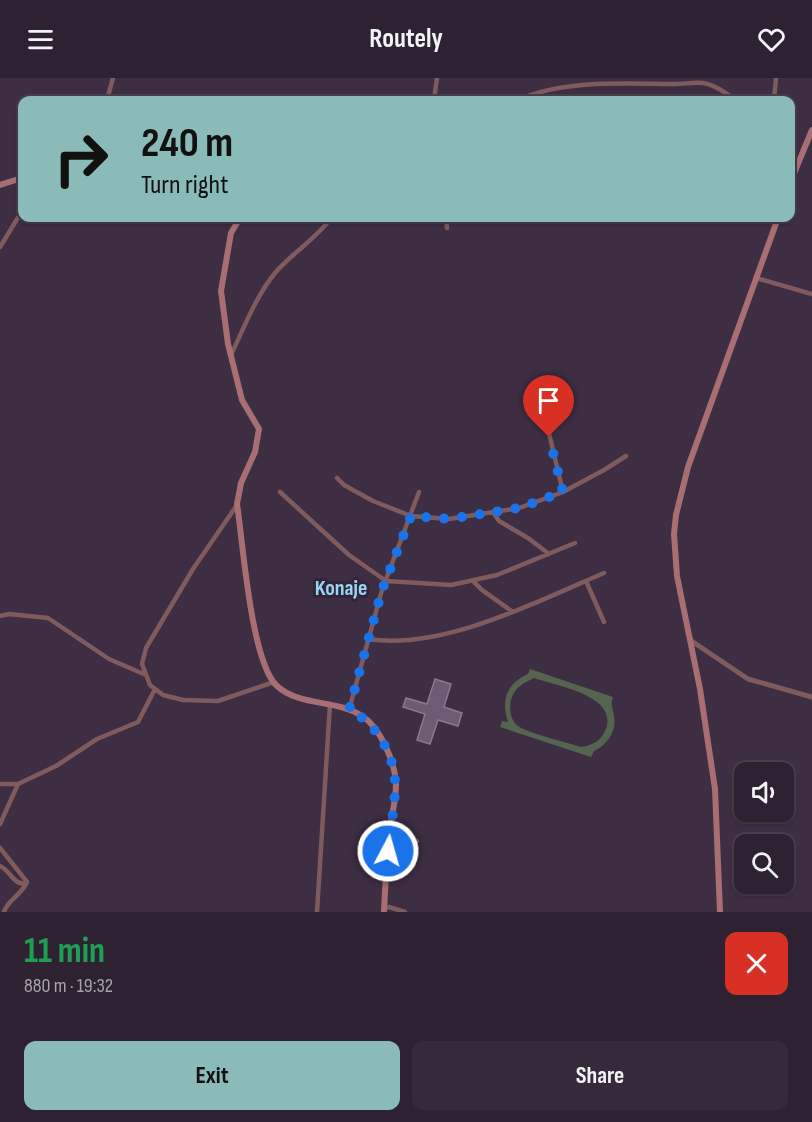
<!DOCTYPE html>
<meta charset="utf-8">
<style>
body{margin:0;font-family:"Sofia Sans Condensed",sans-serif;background:#362a3a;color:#f1f3f6;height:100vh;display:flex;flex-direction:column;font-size:22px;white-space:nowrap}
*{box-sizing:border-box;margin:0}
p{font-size:20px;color:#a7a4ac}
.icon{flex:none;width:33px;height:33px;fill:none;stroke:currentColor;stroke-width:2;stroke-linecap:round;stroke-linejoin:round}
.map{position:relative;height:834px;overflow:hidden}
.sheet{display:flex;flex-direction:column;background:#2e2232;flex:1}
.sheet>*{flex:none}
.top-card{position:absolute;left:18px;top:18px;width:777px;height:126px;border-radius:12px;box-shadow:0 2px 4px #0004,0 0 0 2px #493f4d;background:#8bbbb9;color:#111;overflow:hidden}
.fabs{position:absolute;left:734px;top:684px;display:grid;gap:12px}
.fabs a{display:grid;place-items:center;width:60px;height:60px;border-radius:12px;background:#2e2232;box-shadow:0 2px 4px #0004,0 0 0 2px #493f4d;font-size:30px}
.pin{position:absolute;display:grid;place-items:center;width:51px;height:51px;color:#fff;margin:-62px -26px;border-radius:50% 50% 50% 0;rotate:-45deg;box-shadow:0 0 6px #0007}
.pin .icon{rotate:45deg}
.me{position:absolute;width:66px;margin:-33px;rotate:6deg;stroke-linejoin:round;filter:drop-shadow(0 0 4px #0008)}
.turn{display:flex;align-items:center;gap:21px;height:126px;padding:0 24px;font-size:27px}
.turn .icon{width:78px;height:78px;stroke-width:2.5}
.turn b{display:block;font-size:42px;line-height:51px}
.round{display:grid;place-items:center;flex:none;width:63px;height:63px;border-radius:12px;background:#362a3a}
.summary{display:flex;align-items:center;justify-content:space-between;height:102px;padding:0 24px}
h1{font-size:36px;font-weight:700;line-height:45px;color:#1e9e55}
.primary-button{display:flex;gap:12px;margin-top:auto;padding:12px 24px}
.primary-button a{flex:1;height:69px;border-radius:12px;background:#8bbbb9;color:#111;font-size:24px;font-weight:700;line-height:69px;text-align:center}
.primary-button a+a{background:#362a3a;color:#f1f3f6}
header{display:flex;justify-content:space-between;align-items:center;height:78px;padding:0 24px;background:#2e2232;font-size:27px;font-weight:700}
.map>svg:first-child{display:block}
.green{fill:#56634f;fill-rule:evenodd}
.building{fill:#6b5c74;stroke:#887992;stroke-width:1.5}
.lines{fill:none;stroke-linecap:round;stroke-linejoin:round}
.minor{stroke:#7f5b5d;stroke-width:4.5}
.tertiary{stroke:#7f5b5d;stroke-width:5}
.secondary{stroke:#a76f73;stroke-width:6}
.route{stroke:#1a73e8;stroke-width:10;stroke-dasharray:0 18}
.labels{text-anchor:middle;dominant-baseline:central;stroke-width:6;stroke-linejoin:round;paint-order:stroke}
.quarter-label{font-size:22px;font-weight:bold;fill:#95d5f6;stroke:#332438}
</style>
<header><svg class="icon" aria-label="menu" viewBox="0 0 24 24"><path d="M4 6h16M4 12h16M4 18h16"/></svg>Routely<svg class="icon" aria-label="heart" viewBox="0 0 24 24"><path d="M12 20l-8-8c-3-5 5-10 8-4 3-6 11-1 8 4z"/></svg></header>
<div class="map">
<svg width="812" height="834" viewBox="0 0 812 834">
<rect width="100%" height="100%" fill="#3d2e43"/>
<path class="green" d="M530,591L613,619C610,628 613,630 614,638C617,653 607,667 594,673L591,679L500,649L502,643L508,644C501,622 506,606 528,596ZM534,600C556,608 618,617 606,651C601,663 593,667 581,669C566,664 530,656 518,648C510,642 509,630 511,622C514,610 523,605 534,600Z"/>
<path class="building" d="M435,601L451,606L444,629L462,635L458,648L438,642L430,666L417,662L425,636L403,629L406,620L427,626Z"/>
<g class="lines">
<path class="minor" d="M107,22L113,0
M434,22L437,0
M518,22C565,1 624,6 675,6C684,6 694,4 703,5C715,7 726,15 736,22
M774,22L776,0
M446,140L447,150
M0,169L22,133
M756,200L812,216
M231,277C244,250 256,218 275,195C293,174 316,161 331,140
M548,351L563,414
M337,400L344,407L373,423L411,438L449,441L519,430L563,414L604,392L626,378
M280,414L349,477L386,503L451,507L497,497L575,465
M237,427L193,491L146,570L142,586L150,607L163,617L183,622L218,623L274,604
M493,434L499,443L528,460L549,476
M473,503L482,512L513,534
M586,503L604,544
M0,538L9,536L48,540L109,581L146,597
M368,561C442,573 538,523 604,495
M349,632L382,512L419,414
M0,706H18
M0,746L18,706L56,688L97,661L138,644L155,611
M389,757L417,763
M0,770L27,804C21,818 8,821 4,834
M0,788C11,793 12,806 26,806
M384,831L389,829L405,834
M317,834L330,626"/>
<path class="tertiary" d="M690,562L748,601L812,619"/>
<path class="secondary" d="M790,105L812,52
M0,107L22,100
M240,140L231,155L221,213L228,266L242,322L259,351L255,374L241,405L237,426C243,465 251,584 277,608C300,629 337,621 362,638C381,650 395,685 396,706C396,723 391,740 389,756C387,782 385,808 384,834
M720,834L715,711L700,611L677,498L674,456L676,437L688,389L778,140"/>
</g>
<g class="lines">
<path class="route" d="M388,773C390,751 395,729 395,708C396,678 375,643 349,632L382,512L411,438L449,441L519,430L563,414L549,359"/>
</g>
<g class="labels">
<g class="quarter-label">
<text x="341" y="510">Konaje</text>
</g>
</g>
</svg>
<div class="fabs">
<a><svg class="icon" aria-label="sound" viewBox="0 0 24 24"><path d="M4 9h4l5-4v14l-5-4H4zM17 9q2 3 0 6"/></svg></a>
<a><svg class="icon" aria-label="search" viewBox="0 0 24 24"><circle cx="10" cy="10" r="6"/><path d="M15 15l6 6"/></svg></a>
</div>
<div class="pin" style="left:549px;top:359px;background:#d93025"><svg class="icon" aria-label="arrive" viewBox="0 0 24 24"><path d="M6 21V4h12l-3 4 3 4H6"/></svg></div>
<svg class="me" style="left:388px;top:773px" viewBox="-20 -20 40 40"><circle r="17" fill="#1a73e8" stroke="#fff" stroke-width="3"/><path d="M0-11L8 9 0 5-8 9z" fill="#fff"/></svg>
<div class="top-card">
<div class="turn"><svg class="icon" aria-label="right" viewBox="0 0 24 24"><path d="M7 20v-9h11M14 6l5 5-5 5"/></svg><div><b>240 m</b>Turn right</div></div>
</div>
</div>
<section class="sheet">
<div class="summary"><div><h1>11 min</h1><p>880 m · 19:32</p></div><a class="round" style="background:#d93025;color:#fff"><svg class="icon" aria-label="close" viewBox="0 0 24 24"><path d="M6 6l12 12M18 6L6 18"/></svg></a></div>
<div class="primary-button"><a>Exit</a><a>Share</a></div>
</section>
